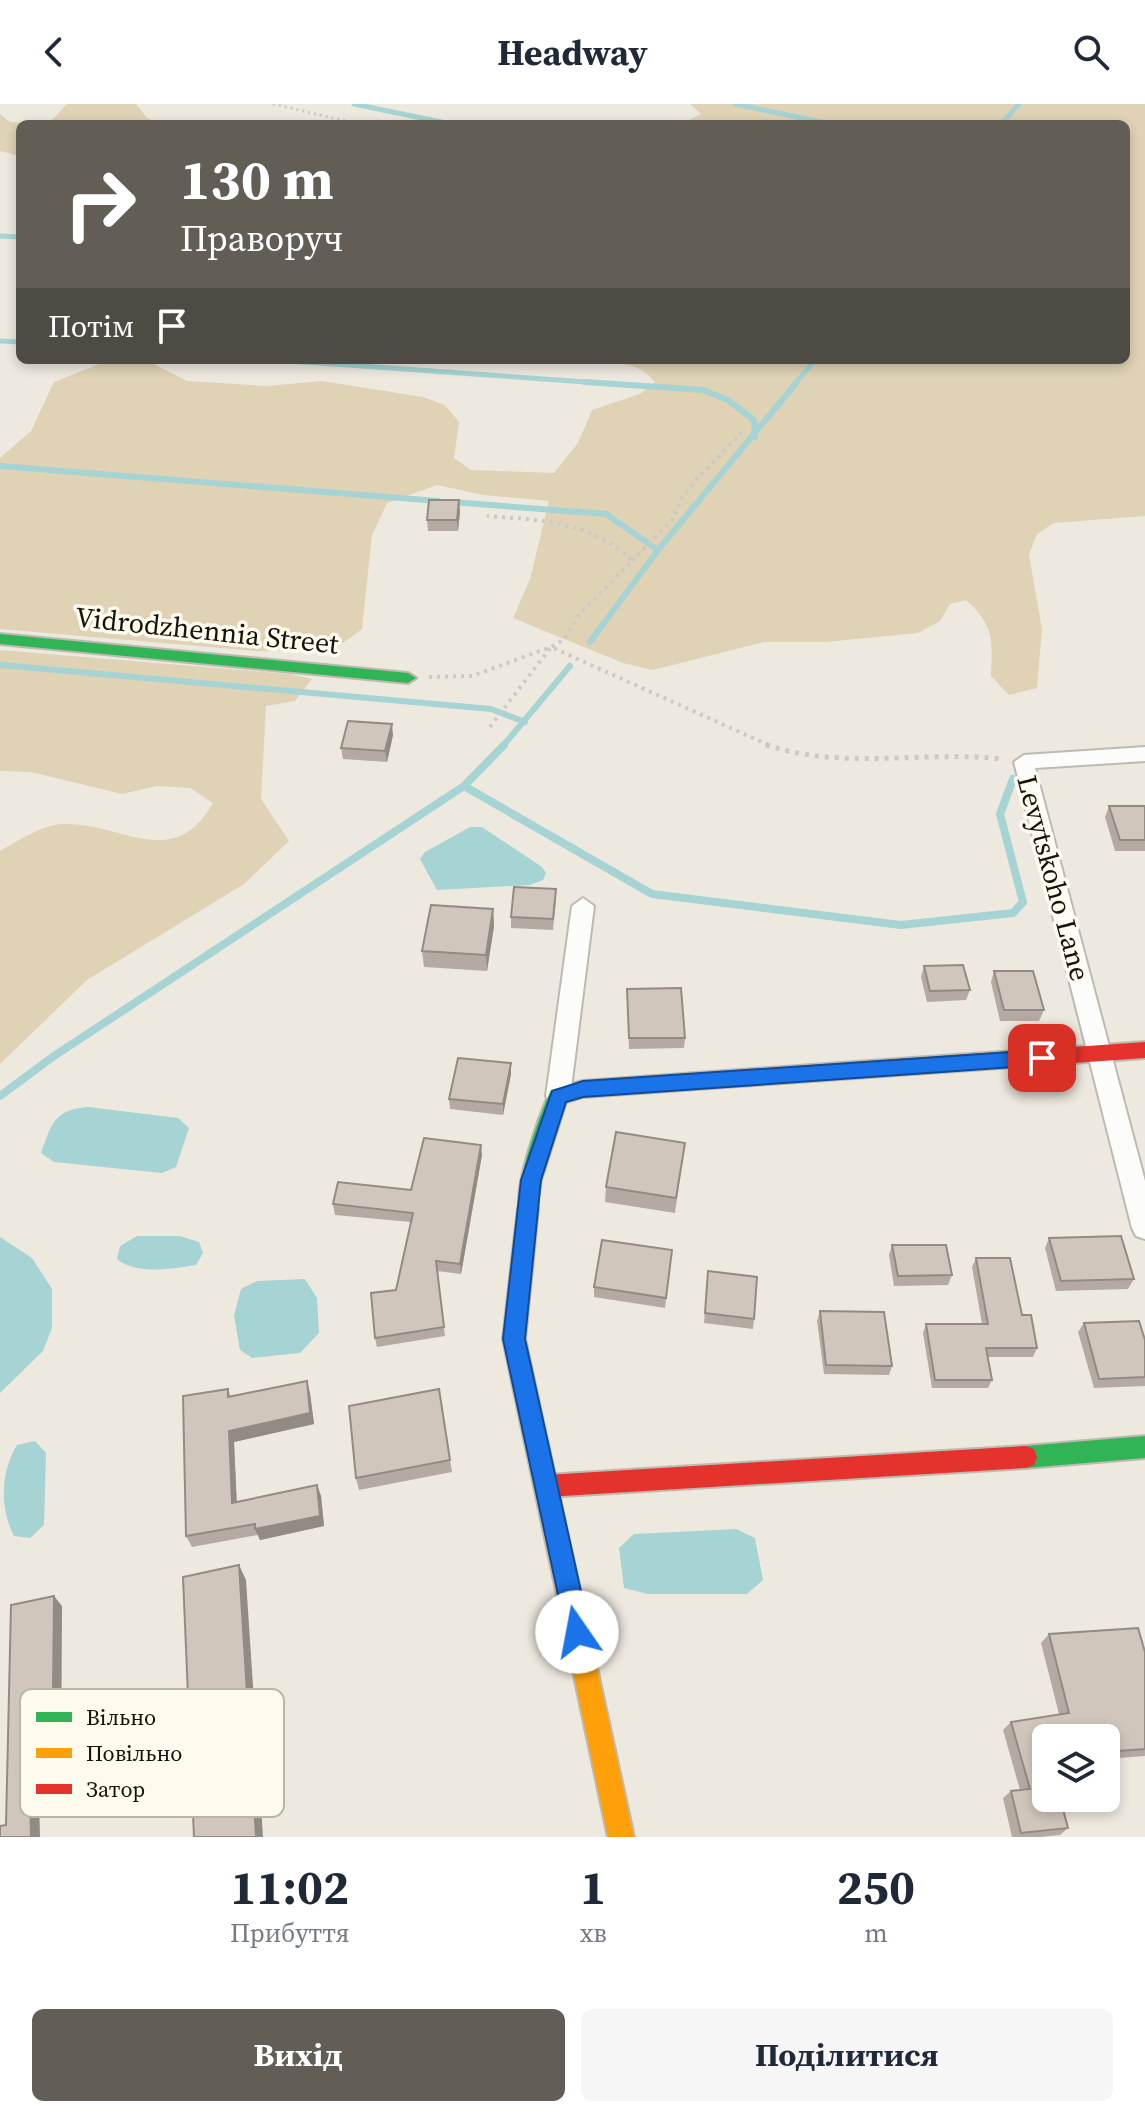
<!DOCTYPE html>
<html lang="uk">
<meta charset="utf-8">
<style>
body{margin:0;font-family:"Source Serif 4",serif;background:#f6f6f7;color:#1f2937;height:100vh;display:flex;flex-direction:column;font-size:30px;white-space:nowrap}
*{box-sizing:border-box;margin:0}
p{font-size:26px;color:#747a83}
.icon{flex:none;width:44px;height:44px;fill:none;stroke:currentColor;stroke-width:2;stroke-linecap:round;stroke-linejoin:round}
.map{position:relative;height:1733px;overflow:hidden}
.details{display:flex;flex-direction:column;background:#fff;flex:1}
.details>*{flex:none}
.banner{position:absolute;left:16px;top:16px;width:1114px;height:244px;border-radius:12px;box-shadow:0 4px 12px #0003;background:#625e56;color:#fff;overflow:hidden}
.fabs{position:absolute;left:1032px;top:1620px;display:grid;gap:16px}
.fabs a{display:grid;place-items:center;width:88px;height:88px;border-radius:12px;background:#fff;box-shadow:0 4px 12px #0003;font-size:40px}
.pin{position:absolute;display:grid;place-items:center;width:68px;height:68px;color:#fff;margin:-34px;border-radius:16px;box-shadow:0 4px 12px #0006}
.me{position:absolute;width:88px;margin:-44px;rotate:348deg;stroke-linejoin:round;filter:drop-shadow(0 0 6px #0008)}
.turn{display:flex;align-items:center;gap:28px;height:168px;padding:0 32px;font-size:36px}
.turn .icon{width:104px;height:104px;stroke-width:2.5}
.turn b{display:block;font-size:56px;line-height:68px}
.then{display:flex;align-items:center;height:76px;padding:0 32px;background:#0003;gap:16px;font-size:30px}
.eta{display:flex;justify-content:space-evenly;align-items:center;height:136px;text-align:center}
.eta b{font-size:48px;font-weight:700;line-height:56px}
.cta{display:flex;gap:16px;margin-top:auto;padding:16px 32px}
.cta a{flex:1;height:92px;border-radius:12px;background:#625e56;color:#fff;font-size:32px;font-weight:700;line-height:92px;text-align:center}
.cta a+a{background:#f6f6f7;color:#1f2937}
header{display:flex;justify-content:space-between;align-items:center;height:104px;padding:0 32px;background:#fff;font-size:36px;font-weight:700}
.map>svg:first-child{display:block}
.green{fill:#dfd2b5}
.water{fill:#a6d3d3}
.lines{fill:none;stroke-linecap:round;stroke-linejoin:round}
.stream-far2{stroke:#a6d3d3;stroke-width:5}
.stream-far1{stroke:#a6d3d3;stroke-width:6}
.stream{stroke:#a6d3d3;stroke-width:8}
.street-casing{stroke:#bebab2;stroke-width:4}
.fast-casing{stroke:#bebab2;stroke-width:4}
.slow-casing{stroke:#bebab2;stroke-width:4}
.jam-casing{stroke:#bebab2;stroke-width:4}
.path-far2{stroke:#cbcac7;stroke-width:3;stroke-dasharray:2 4;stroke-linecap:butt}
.path-far1{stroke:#cbcac7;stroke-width:4;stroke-dasharray:3 5;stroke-linecap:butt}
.path{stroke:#cbcac7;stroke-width:5;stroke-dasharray:4 6;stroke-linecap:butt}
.street{fill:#fcfcfa;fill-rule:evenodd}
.fast{fill:#30b455;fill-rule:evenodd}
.slow{fill:#ff9f0a;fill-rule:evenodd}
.jam{fill:#e5322d;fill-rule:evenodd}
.wall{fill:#b4aaa2}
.shaded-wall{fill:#928b84}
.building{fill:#d1c6bc;stroke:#928b84;stroke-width:2}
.route{fill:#1a73e8;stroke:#114b97;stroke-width:2}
.labels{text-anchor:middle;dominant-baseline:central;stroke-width:7;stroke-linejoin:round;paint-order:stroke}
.street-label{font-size:28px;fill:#16130c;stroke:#fffaee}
.key{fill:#fffaee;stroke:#b9b5aa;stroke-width:2}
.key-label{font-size:22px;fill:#16130c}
</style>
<header><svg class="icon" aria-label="back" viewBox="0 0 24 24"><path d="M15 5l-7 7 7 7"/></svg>Headway<svg class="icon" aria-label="search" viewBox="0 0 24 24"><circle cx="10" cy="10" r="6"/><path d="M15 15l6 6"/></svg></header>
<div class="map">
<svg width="1145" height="1733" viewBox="0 0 1145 1733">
<rect width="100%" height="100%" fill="#eee9df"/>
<path class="green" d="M67,0H136L147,14L156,18L48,20Z
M690,0H1145V412L1054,419L1037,430L1029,451L1042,525L1037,584L1009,591L991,572C992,536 995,522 966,496L950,500L940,517L918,529L826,538H764L653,566L623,559L513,514L530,475L549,397L483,391L437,381L387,399L372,431L362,525L335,545L256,547L0,525V354L31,327L54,278L102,259L129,257L152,259L187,277L267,282L322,277L423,293L445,301L459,318L454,354L471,366L554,369L578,339L592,306L640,290L655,278C631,249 599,263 566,256H1126V20H657L689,16L701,10Z
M0,10L10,18L45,20H20V52L0,47Z
M0,546L290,570L312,575L295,597L266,602L261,695L289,737L244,780L87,876L0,960V747C18,737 41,721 63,720C122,718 173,769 213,699L190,684L157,682L122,690L31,668L0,667Z"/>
<path class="water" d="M470,723H482L542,763L546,769L543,776L530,781L437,786L420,755L425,748Z
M88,1003L178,1014L189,1024L176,1063L162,1069L54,1058L41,1049C52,1019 54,1006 88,1003Z
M137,1132H180L199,1138L203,1149L196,1161C173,1165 135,1171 117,1155L120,1142Z
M0,1133L32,1154L52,1185V1224L43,1247L0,1289Z
M305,1175L317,1194L319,1229L300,1249L252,1254L240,1246L234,1211L241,1185L257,1177Z
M35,1337L46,1349L44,1421L30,1434L14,1432C0,1405 0,1369 17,1341Z
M736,1425L755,1434L763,1476L747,1490H648L624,1484L619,1444L634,1430Z"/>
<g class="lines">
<path class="stream-far2" d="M354,0L451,20
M735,0L831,20
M1001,20L1019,0
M0,132L20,133
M0,237L20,238
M276,256L614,280
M795,280L815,256"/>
<path class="stream-far1" d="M585,278L703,286L728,296L754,316L755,333
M0,362L438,397
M451,398L606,410L658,446
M590,538L658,446L797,278
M0,561L491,605L525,618
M502,643L570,562"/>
<path class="stream" d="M464,682L652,790L901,821L1013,809L1023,798L1000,710L1013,675
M0,992L54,952L464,682L504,641"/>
<defs>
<path id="street" d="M1145,643V657L1035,664L1145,1077V1135L1136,1132L1132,1124L1014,658L1024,651Z
M583,794L594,802L570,992L566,999L558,1002L550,999L546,992L572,802Z"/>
<path id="fast" d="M0,530L408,569L416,574L408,579L0,540Z
M869,957L876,960L878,965L876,970L869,973L583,993L566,998L541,1076L535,1110L528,1113L521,1110C511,1089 540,1009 551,986L583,977Z
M1145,1332V1354L1026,1364L1018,1361L1015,1353L1018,1345L1026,1342Z"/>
<path id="slow" d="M528,1095L535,1098L538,1104L525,1235L634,1733H608L503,1235L518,1104L521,1098Z"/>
<path id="jam" d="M1145,938V954L869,973L862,970L860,965L862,960L869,957Z
M1026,1342L1034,1345L1037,1353L1034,1361L1026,1364L546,1393L538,1390L534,1382L538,1374L546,1371Z"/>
</defs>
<use href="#street" class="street-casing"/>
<use href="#fast" class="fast-casing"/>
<use href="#slow" class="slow-casing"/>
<use href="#jam" class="jam-casing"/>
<path class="path-far2" d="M273,0L359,20"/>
<path class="path-far1" d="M632,457L673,415L680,396L694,378L744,326
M429,573L472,572L551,543L563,536L580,510L632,457C591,417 541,416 487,412
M490,623L551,543L773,643"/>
<path class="path" d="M766,641C847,667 921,646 1003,655"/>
<use href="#street" class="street"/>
<use href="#fast" class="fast"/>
<use href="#slow" class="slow"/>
<use href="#jam" class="jam"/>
</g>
<path class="wall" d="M460,407L458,427H428L427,416Z
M393,631L387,658L343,655L341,644Z
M1109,702H1145V747H1115L1105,713Z
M556,796L553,826L511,824V813Z
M493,805L494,822L487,867L424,863L422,847Z
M924,862L970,886L966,896L927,898L921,873Z
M994,867L1044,906L1039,917H1000L991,878Z
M627,885L685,934L684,944L629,945Z
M511,959V970L503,1011L450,1005L449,995Z
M685,1039L675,1109L605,1098L606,1083Z
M482,1051L461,1170L437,1167L445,1232L377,1243L375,1234L396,1186L411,1118L335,1111L333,1100L411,1086Z
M1049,1134L1134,1175L1128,1185L1056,1187L1045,1144Z
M892,1141L952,1171L948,1181L894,1182L889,1151Z
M672,1146L665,1204L594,1193V1183Z
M976,1154L1022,1211L1037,1244L1033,1253H987L992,1276L988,1284H932L923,1229L926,1220H982L972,1163Z
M708,1167L754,1215L753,1225L704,1219Z
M820,1207L892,1262L889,1271L824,1270L817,1217Z
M1084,1219L1145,1236V1282L1094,1284L1078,1228Z
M307,1277L310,1289L314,1320L234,1338L237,1398L317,1381L321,1392L324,1422L260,1436L258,1431L192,1443L186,1432L228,1285L231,1293Z
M439,1285L452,1368L359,1386L356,1374Z
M1049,1530L1145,1548V1652L1106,1655V1634H1046V1694L1068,1724L1060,1731L1040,1733H1012L1003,1694L1011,1687L1020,1686L1003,1626L1011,1618L1059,1610L1041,1539Z"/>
<path class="shaded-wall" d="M459,396L460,407L458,427L457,416Z
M392,620L393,631L387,658L385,647Z
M493,805L494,822L487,867L486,851Z
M511,959V970L503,1011V1000Z
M481,1041L482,1051L461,1170L460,1160Z
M307,1277L310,1289L314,1320L234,1338L237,1409L232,1399L229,1327Z
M317,1381L321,1392L324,1422L260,1436L255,1425Z
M239,1461L246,1476L263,1733H256Z
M54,1492L62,1502L61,1688L39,1693L40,1733H31L30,1686Z"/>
<path class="building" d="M429,396H459L457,416H427Z
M348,617L392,620L385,647L341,644Z
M1109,702H1145V736H1120Z
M514,783L556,785L553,815L511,813Z
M431,801L493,805L486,851L422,847Z
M963,861L970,886L930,887L924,862Z
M994,867H1033L1044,906H1004Z
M681,884L685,934H629L627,885Z
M458,954L511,959L503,1000L449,995Z
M616,1028L685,1039L676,1094L606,1083Z
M424,1034L481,1041L460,1160L436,1157L444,1223L375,1234L371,1189L396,1186L413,1109L333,1100L338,1078L411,1086Z
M1121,1132L1134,1175L1061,1177L1049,1134Z
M602,1136L672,1146L666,1194L594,1183Z
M892,1141H946L952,1171L898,1172Z
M976,1154H1010L1022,1211H1031L1037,1244H986L992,1276H935L926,1220H988Z
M708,1167L757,1173L754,1215L705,1209Z
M820,1207L884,1208L892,1262L826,1261Z
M1139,1217L1145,1236V1273L1099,1275L1084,1219Z
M307,1277L310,1309L229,1327L232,1399L317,1381L320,1412L255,1425V1420L186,1432L183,1292L228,1285V1293Z
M439,1285L450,1356L356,1374L349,1302Z
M239,1461L256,1733H194L183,1473Z
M54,1492L52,1681L30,1686L31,1733H0V1722L6,1721L11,1501Z
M1138,1524L1145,1548V1645L1106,1648V1634H1046V1694H1060L1068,1724L1021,1729L1011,1687L1030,1685L1011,1618L1069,1609L1049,1530Z"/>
<path class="route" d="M1042,946L1052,954L1042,961L583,993L566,998L541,1076L525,1235L590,1528L586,1537L577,1540L568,1537L503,1235L521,1076L552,987L583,977Z"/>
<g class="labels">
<g class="street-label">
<text transform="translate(207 526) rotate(6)">Vidrodzhennia Street</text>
<text transform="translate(1054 774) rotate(75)">Levytskoho Lane</text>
</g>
</g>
<rect x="20" y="1585" width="264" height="128" rx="12" class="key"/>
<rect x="36" y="1608" width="36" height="10" fill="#30b455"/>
<rect x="36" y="1644" width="36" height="10" fill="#ff9f0a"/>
<rect x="36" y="1680" width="36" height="10" fill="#e5322d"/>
<g class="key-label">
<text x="86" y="1621">Вільно</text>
<text x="86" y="1657">Повільно</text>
<text x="86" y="1693">Затор</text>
</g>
</svg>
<div class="fabs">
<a><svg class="icon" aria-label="layers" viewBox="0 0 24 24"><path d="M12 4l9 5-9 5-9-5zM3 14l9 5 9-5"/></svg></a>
</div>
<div class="pin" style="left:1042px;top:954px;background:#d93025"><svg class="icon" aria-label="arrive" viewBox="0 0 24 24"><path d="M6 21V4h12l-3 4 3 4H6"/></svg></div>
<svg class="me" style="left:577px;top:1528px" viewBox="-20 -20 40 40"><circle r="19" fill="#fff"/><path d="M0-13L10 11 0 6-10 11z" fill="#1a73e8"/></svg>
<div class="banner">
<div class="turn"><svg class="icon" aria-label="right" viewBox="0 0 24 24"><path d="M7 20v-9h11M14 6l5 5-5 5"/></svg><div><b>130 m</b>Праворуч</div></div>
<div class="then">Потім<svg class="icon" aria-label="arrive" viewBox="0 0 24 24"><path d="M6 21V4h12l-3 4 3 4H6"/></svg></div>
</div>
</div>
<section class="details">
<div class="eta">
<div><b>11:02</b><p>Прибуття</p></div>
<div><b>1</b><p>хв</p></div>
<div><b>250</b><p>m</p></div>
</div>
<div class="cta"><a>Вихід</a><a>Поділитися</a></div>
</section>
